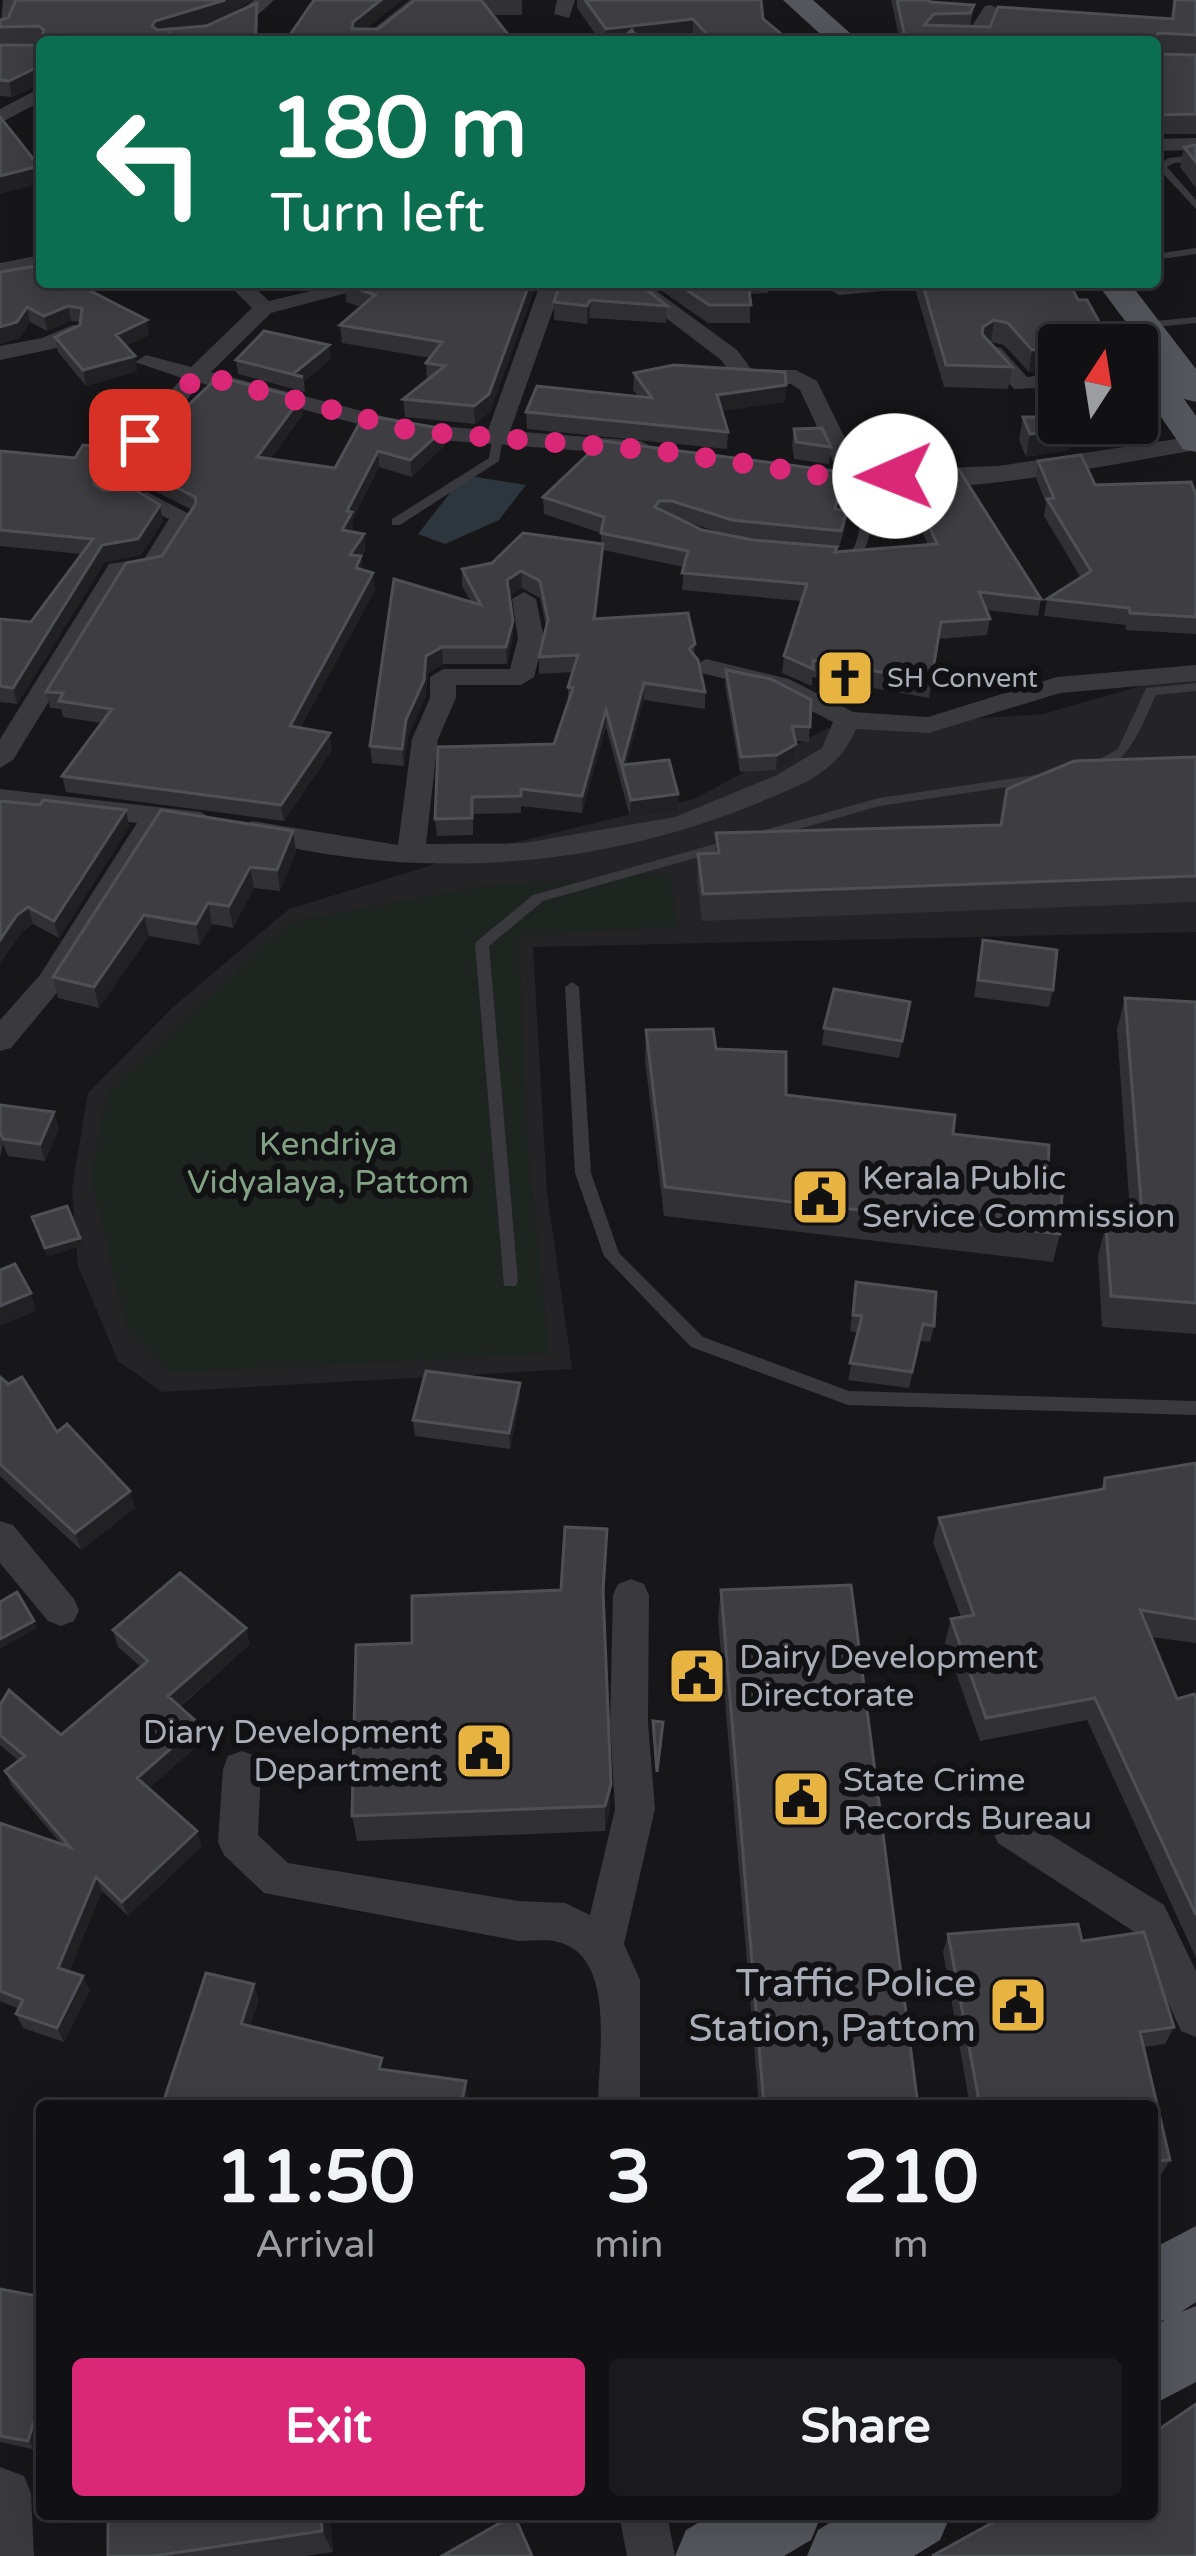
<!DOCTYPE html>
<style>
body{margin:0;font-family:"Varela Round",sans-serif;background:#1a1a1c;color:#f1f3f6;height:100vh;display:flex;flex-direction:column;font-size:45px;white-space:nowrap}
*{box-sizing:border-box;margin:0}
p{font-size:39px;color:#9c9da0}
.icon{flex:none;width:66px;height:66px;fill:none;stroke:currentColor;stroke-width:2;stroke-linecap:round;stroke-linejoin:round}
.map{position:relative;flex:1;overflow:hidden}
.panel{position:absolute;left:36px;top:2100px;width:1122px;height:420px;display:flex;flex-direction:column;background:#111113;border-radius:12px;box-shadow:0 6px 30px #0003,0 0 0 3px #303133}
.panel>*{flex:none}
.hud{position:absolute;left:36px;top:36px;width:1125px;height:252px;border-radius:12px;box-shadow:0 6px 30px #0003,0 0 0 3px #303133;background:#0b6e4f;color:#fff;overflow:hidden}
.needle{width:78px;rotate:12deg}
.controls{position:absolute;left:1038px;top:324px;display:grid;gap:24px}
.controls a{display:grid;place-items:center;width:120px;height:120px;border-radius:12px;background:#111113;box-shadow:0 6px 30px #0003,0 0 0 3px #303133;font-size:60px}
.pin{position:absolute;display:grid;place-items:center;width:102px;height:102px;color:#fff;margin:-51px;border-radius:24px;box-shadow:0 6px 18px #0006}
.me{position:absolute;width:132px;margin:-66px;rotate:269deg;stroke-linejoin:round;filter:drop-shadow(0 0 9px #0008)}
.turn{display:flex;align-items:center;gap:42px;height:252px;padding:0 36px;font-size:54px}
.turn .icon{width:156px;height:156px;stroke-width:2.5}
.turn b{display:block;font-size:84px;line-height:102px}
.eta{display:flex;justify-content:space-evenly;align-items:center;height:204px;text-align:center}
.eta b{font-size:72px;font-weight:700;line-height:84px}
.primary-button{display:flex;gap:24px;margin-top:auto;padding:24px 36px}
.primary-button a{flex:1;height:138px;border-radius:12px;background:#db2777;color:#fff;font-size:48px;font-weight:700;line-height:138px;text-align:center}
.primary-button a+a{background:#1a1a1c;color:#f1f3f6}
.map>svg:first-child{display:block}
.built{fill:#242326}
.green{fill:#1e241f}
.water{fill:#2e363d}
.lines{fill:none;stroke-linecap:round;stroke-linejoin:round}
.lane{fill:#39393e;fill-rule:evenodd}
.street{fill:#39393e;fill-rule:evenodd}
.primary{fill:#55565d;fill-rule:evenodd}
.wall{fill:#313034;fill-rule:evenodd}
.shaded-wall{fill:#212123}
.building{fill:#3e3e42;stroke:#4f5055;stroke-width:3}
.route{stroke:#db2777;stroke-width:21;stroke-dasharray:0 37.8}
.labels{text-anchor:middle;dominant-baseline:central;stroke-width:12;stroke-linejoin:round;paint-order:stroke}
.far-poi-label{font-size:27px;fill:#aaaeb8;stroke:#121214;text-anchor:start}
.park-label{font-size:33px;fill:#83a285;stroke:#121214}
.poi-label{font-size:33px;fill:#aaaeb8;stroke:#121214;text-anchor:start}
.near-poi-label{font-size:39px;fill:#aaaeb8;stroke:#121214;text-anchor:end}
</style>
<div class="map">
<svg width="1196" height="2556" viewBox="0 0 1196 2556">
<rect width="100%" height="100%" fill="#171719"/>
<path class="built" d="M1196,670V932L533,947L547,1192L572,1369L162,1392L118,1361L78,1266L72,1189L88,1093L173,1007L289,909L471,853L694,799L828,728L1043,714Z"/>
<path class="green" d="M670,873L678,927L519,936L528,1150L550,1354L170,1373L126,1326L91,1178L107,1094L289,922L484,886Z"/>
<path class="water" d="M464,475L526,485L499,520L445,544L418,534Z"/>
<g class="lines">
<path class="lane" d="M1196,155V161L1174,163L1167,167L1196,200V209L1156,166L1169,158Z
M1196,248V254L1155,260V254Z
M1196,317V323L1146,328L1141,325L1146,322Z
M493,435L503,437L499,461L400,525H392V519L489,458Z
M853,474C877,496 877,534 858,560H845L839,556L851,553C866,527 859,504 847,478Z
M1196,683V691L1156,695C1141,726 1128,772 1086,773V767L1118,749L1146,688Z
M1048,773L1055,777L1053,780L880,806L543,901L489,946L518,1281L516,1286H504L475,944L477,941L533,895L879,798Z
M572,982L579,987L591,1173L619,1253L703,1337L849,1391L1196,1401V1415L848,1405L691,1347L604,1256L575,1173L565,987Z"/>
<path class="street" d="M3,0H21L9,31L0,36Z
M254,0H274C241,34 205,42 159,42L225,23Z
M410,0H429L376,42H357Z
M557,0H575L569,18L554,14Z
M991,5L1000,10L989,27L988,42H970L971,27L985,6Z
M42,87V101L0,123V109Z
M1196,138V150L1155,151V139Z
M42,255V267L0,275V263Z
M226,282H249L269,301L349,282H388L271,313L211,372L412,424L488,430L541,282H563L510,431L641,441L653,448L641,455L412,438L201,383L142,453L121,502H105L101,497L119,451L182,378L135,362L146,355L191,367L252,308Z
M628,282H644L737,350L752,370H796L817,381L861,471L998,466L1196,436V450C1072,471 914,507 790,478L786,473L798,466L837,470L800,390L791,384L755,386L736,380L721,360L629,290Z
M846,282H926L915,288L839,295L828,289Z
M73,325L81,326V336L57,348L0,360V346L42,338Z
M993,346L1001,348L1027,377L1059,373V387L1014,389L982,353Z
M147,492L195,517L161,570L126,575L13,760L0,768V739L106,569L109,564L144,559L169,519L139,504V494Z
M524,592L536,599L544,638L534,677L521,685H456V698L438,739L426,844L524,843L675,817L777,775L822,748L833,722L771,690L697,672L693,667L706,659L789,679L853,712L928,717L1057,677L1196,665V681L1060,693L929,733L856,729C838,773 801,785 758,803C596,870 412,882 242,836L238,830L252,821L398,845L412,739L430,698V677L443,669H510L518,638L512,599Z
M0,789L201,812L215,821L201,830L163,826L60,989L11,1048L0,1051V1020L40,975L137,823L0,807Z
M0,1521L13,1525L74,1599L79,1610L74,1621L61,1626L48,1621L0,1563Z
M631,1579L644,1584L649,1595L648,1723L655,1809L624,1944L640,1980V2106H598C598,2058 617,1956 558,1942C546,1939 531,1941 519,1941L264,1893L224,1855L218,1842L223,1769L228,1756L242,1751L256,1756L261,1769L258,1835L288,1863L519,1901L565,1903L590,1915L615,1809L610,1723L613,1595L618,1584Z
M1012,1811L1164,1905L1196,1971V2037L1181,2031L1136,1933L998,1843L992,1830L998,1817Z
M0,2467L24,2476L31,2493L34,2556H0Z
M619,2514H667L675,2556H627Z"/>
<path class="primary" d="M783,0H813L860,42H829Z
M1096,282H1129L1196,369V402L1184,399L1196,416V452L1183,449L1137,382V365H1158Z
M1196,2226V2302L1181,2312L1196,2306V2382L1152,2405V2328L1166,2319L1152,2325V2249Z
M713,2514H822L811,2540L784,2556H675L686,2530Z
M844,2514H951L940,2540L914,2556H807L818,2530Z"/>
</g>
<path class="wall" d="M16,0H252L228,16L258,19V42H42V83L12,97L0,96V45H39L40,43L0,44V20L8,18Z
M415,0H522V15H492L514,42L366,29H378Z
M577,0H761L763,19L791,42H695L693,39L664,42H601L577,8Z
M891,0H929L930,2L974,5L970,27H990L1171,19L1173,0H1196V134H1155V42H900Z
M1196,145V188L1180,167L1184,147Z
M0,272L149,335L126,346L137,371L86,386L58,352L55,337L80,325V322L71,321L47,331L30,322L20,338L0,344Z
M537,282L490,412L475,424L405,417L403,399L427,380L426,363L430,358L342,343L340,325L361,307L346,302L345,284Z
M560,282L667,306L666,323L590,318L587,324L554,320V302Z
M649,282H768V293L750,294V323H708Z
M917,282H1069L1059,345V423H1137L1134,435L1070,441L1069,450L1026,457L1019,440L1023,417H1042V392L1046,370L1029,372L1004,345L991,342L1012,367L1008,389L944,387L916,292Z
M329,345L331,359L304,381L305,392L238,374L236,360Z
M634,373L785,402L722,411L728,432L727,449L527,429L526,412L638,396L633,390Z
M301,398L303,414L270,459L335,468L364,415L444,429L445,445L412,477L379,467L352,520L353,528L351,532L364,534L365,551L361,557L362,570L375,590L300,728L332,750L284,821L66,792L62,776L101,723L63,717L61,709L50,708L46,692L162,556L192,510L149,488L137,491L163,521L141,555L105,562L17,704L0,702V619L31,622L82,554L0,546V451L109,463L101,489L118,490L180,413Z
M794,429L831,447L829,464L794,459L792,445Z
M886,438L943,455L942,463L893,464L885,446Z
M1038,461L1095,485L1196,495V634L1126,630V625L1044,616L1047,599L1081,578L1044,516L1046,503L1036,478Z
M905,471L1041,599L1038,616L986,610L990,619L987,635L939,639L929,698L812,677V686L782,673L784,656L801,601L682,590L684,567L603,550L596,619L695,644L694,655L705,692V709L644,700L626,764L678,811L630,817L606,727L582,813L521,806V813L473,814V835L437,836L435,819L554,744L568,702V687L573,672L539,674V657L546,627L540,598L522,588L509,596L513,638L507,664H443L428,673L425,697L408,737L404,766L372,763L370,746L471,602L462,586V569L601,543V533L544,514L543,497L841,488L837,510L847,511L845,527L839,548L737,537L836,552L928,545L903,487ZM685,521L706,528L726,535L702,530Z
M726,670L811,700L809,742L796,741L795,759L776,770L740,772L725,685Z
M1196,757V902L702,921L697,880L698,854L715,853L716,833L1000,825Z
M0,801L40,805L126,810L129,827L59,938L33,924L22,932L0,963Z
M161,810L293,831L296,852L280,891L254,888L233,928L212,924L200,945L149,936L99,1008L58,998L53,977Z
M983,940L1053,990L1049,1007L974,997Z
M1125,998L1196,1002V1334L1102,1327L1098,1255L1106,1225L1131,1226L1117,1029Z
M910,1002L899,1058L822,1045L824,1028Z
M646,1030L716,1049L786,1095L953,1134L1047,1191L1060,1234L1053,1262L664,1216L645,1060Z
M0,1105L59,1129L45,1161L8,1156L3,1144L0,1158Z
M856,1282L934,1326L930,1342L920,1341L909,1388L848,1380L858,1333L850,1331Z
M0,1377L57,1432L130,1491L135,1508L81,1550L0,1476Z
M520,1399L510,1449L415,1436L413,1420Z
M1196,1463V1643L1151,1637L1177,1699L1196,1698V1958L1087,1720L980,1741L945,1642L951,1619L961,1617L933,1542L939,1518L1101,1489L1105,1478Z
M607,1529L604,1606L610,1809L605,1831L357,1841L352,1816L412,1643L561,1590Z
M721,1590L918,2106H759L718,1618Z
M113,1630L250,1644L180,1707L199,1724L204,1740L149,1788L202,1846L128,1916L102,1891L69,1971L90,1990L64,2042L23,2028L16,2014L19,2009L0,2001V1823L61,1844L12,1786L5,1771L19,1761L0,1745V1705L61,1735L141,1667L118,1647Z
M948,1934L1082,1941L1174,2027L1165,2044L1144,2047L1170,2160L1161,2175L1152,2176V2106H970L943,1952Z
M0,2289L36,2450L0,2442Z
M108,2514H330L333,2552L305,2556H108Z"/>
<path class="shaded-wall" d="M225,0H252L223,19L169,35L170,42H162L158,38L152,26L155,21Z
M381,0H403L354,38L353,22Z
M693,19V39L664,42H606V29Z
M40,66L42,83L12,97L9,81Z
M39,166L42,183L0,194V176Z
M530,282H537L490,412L475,424L474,406Z
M590,300V318L587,324V306Z
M68,306L71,321L47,331L44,316Z
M27,307L30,322L20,338L0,344V327Z
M147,320L149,335L118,350L116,335Z
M994,320L991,342L980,349L983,327Z
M329,345L331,359L304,381L303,377L293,374Z
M1059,347L1058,369L1029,372L1032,350Z
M135,356L137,371L86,386L83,370Z
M786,385L785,402L716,412L717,395Z
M301,398L303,414L259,473L257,457Z
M1073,428L1069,450L1026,457L1030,434Z
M444,429L445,445L412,477L410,460Z
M106,447L109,463L98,500L94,484Z
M378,451L379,467L352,520L353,528L343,547L342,530L347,511Z
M146,472L149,488L135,491L132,488L133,475Z
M160,505L163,521L141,555L105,562L17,704L13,688L102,545Z
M364,534L365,551L361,557L362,572L357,584L350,555Z
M603,544V560L594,636V619Z
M521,571L522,588L508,597L507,580Z
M373,573L375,590L292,742L290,726Z
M513,621V638L507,664L506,647Z
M442,647L443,664L428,673L425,697L408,737L404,766L402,749L406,720L426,656Z
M644,683V700L624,774L622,765Z
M606,710V727L582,813V796Z
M330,733L332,750L284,821L281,805Z
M796,744L795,759L776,770L777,755Z
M678,794V811L630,817L631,800Z
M126,810L129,827L59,938L54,921Z
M293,831L296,852L280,891L277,870Z
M250,867L254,888L233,928L229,906Z
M208,903L212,924L200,945L196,924Z
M28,907L33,924L22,932L0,963V940L17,915Z
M144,915L149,936L99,1008L94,987Z
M54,1112L59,1129L45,1161L40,1144Z
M80,1238L82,1246L47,1257L45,1248Z
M31,1293L36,1311L0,1326V1306Z
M520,1383V1399L510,1449L509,1433Z
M130,1491L135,1508L81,1550L75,1533Z
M34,1621L37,1628L0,1649V1639Z
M246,1628L250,1644L173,1712L168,1696Z
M199,1724L204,1740L143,1793L137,1778Z
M611,1784L610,1809L605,1831V1806Z
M197,1831L202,1846L128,1916L122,1902Z
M96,1877L102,1891L65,1982L58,1968Z
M83,1976L90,1990L64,2042L57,2028Z
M254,1984L259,2000L246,2039L241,2024Z
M466,2081L468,2096L466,2106H461Z
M42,2395V2428L36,2450L28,2441Z
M321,2514H330L333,2552L322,2531Z"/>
<path class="building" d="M16,0H225L155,21L152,26L157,30L206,26L257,3L255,42H169V34L162,42H42V78L40,66L9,81L0,80V45H39L44,30L39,26L0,27V20L8,18Z
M314,0H381L353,22L352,29H378L415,0H481L514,42H285Z
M585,0H761L763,19L791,42H714L693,19L606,29Z
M897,0H929L930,2L974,5L970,13L934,14L924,25L990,27L998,7L1173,19L1175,0H1196V35L1159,33L1154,37L1158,54L1196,55V114L1159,115L1155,118V42H906Z
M632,30L640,42H617Z
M0,117L39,166L0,176Z
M1196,145V162L1184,147Z
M42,265V282H73L147,320L116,335L135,356L83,370L55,337L80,325L82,308L68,306L44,316L27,307L17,322L0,327V272Z
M350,282H530L489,394L474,406L403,399L445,366L426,363L442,342L340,325L375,295L345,284Z
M560,282H637L667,306L590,300L587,306L554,302Z
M675,282H748L751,305H709Z
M922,282H1069L1078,300H1087L1112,345H1059V347L1032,350L1008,323L994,320L983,327L982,334L1012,367L946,365Z
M264,331L329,345L293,374L303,377L236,360Z
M674,365L785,372L786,385L717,395L728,432L526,412L537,386L652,398L634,373Z
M1059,369V423H1071L1073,428L1030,434L1023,417H1046V370Z
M218,377L301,398L257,457L335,468L364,415L444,429L410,460L378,451L347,511L352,512L342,530L364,534L350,555L361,556L356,568L373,573L290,726L330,733L281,805L62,776L112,709L59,701L63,693L46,692L126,563L162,556L196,503L195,497L146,472L133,475L132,488L160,505L138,539L102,545L13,688L0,686V619L31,622L93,539L0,530V451L75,458L83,445L106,447L94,484L102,490H118L139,449L171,411L180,413Z
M822,428L831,447L796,442L794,429Z
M930,434L943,455H894L886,438Z
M602,441L843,472L835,509L847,511L841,531L732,520L672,501H659L655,507L702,530L753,540L837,547L835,552L937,544L905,471L959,470L1041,599L979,592L990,619L941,622L931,681L813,660V669L784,656L807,584L682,573L688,551L601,533L604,517L543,497Z
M1081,455L1095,485L1191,482L1196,495V617L1130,613L1129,608L1047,599L1091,571L1047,499L1054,498L1038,461Z
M523,533L603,544L594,619L688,613L695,644L689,649L698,660L705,692L644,683L622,765L669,760L678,794L631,800L606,710L582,796L521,789V796L472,797V818L435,819L438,747L554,744L573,688L568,687L578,655L539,657L548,620L540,581L521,571L507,580L513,621L506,647H442L426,656L424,680L406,720L402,749L370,746L394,579L481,605L462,569L492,563Z
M726,670L771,679L811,700L810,727L792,726L796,744L777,755L741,757Z
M1196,757V876L703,894L698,854L719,853L716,833L1001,825L1007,789L1074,761Z
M43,800L126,810L54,921L28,907L17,915L0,940V801L40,805Z
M161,810L293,831L277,870L250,867L229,906L208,903L196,924L144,915L94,987L53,977Z
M983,940L1057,950L1053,990L978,980Z
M834,989L910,1002L902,1041L824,1028Z
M1125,998L1196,1002V1303L1111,1296L1106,1225L1143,1227Z
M713,1029L716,1049L786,1052V1095L955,1115L953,1134L1049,1145L1047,1191L1062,1193L1060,1234L665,1187L646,1030Z
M0,1105L54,1112L40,1144L3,1139L0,1132Z
M67,1206L80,1238L45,1248L32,1217Z
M15,1264L31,1293L0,1306V1270Z
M856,1282L936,1292L934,1326L923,1324L912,1372L850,1363L862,1316L853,1315Z
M426,1371L520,1383L509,1433L413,1420Z
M0,1377L8,1384L22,1377L57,1432L67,1424L130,1491L75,1533L0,1464Z
M1196,1463V1619L1140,1610L1177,1699L1194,1694L1196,1698V1915L1095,1698L986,1718L951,1619L974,1615L939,1518L1104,1489L1105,1478Z
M565,1527L607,1529L603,1591L611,1784L605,1806L352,1816L356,1645L412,1643V1596L561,1590Z
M180,1573L246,1628L168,1696L199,1724L137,1778L197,1831L122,1902L96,1877L58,1968L83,1976L57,2028L16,2014L23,2000L0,1991V1823L70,1847L5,1771L25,1756L0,1735V1705L9,1690L61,1735L148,1661L113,1630Z
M851,1585L918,2106H764L721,1590Z
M17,1592L34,1621L0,1639V1602Z
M653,1721L663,1722L657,1772Z
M1078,1924L1082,1941L1144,1932L1174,2027L1140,2032L1170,2160L1152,2161V2106H980L948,1934Z
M206,1973L254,1984L241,2024L382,2058L379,2069L466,2081L461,2106H162Z
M0,2289L42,2297V2395L28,2441L0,2436Z
M1196,2404V2556H932L1008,2514H1152V2434Z
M108,2514H321L322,2531L154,2556H108Z
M514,2515L532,2556H442Z"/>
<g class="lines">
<path class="route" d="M140,440L165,417L197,374L412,431L662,451L832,477L895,476"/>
</g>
<defs>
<symbol id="church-square" viewBox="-11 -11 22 22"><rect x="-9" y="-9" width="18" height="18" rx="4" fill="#e7b441" stroke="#121214"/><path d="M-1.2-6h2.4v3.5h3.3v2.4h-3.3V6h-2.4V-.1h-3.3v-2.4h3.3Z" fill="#111"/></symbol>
<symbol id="civic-square" viewBox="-11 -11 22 22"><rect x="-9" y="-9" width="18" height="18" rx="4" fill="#e7b441" stroke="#121214"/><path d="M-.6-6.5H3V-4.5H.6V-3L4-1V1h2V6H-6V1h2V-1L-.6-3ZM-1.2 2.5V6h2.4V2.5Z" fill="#111"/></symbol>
</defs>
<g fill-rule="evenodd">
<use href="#church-square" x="812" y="645" width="66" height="66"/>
<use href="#civic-square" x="787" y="1164" width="66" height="66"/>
<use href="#civic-square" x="664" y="1643" width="66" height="66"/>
<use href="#civic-square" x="451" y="1718" width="66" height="66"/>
<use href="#civic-square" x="768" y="1766" width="66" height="66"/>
<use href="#civic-square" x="985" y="1972" width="66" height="66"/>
</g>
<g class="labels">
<g class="far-poi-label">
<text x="887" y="678">SH Convent</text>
</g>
<g class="park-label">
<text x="328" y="1144">Kendriya<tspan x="328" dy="38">Vidyalaya, Pattom</tspan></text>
</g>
<g class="poi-label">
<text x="862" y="1178">Kerala Public<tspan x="862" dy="38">Service Commission</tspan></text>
<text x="739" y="1657">Dairy Development<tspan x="739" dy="38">Directorate</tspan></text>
<text x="442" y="1732" text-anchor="end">Diary Development<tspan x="442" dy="38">Department</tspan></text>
<text x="843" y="1780">State Crime<tspan x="843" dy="38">Records Bureau</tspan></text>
</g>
<g class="near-poi-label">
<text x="976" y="1983">Traffic Police<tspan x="976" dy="45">Station, Pattom</tspan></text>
</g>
</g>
</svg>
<div class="controls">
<a><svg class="needle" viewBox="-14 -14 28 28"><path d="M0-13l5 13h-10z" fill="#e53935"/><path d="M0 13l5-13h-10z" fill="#9c9da0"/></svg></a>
</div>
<div class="pin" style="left:140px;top:440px;background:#d93025"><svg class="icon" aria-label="arrive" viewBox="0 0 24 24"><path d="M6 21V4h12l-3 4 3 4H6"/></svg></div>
<svg class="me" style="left:895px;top:476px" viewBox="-20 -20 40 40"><circle r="19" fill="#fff"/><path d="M0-13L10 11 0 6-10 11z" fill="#db2777"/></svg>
<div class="hud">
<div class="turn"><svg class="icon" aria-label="left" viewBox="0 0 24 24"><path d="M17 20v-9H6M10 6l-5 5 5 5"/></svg><div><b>180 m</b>Turn left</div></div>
</div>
<section class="panel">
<div class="eta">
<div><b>11:50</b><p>Arrival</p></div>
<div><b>3</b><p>min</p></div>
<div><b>210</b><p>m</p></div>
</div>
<div class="primary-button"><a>Exit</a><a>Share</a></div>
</section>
</div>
